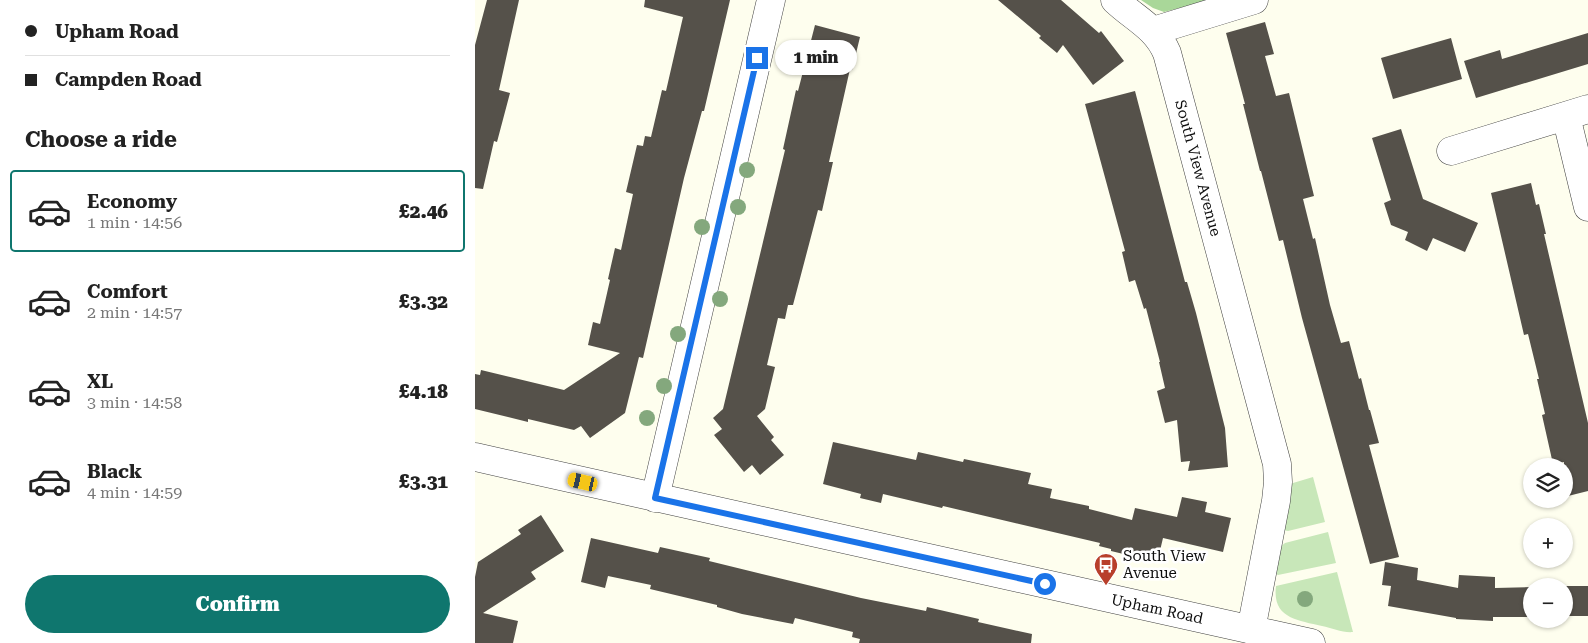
<!DOCTYPE html>
<meta charset="utf-8">
<style>
:root{--surface:#fff;--page:#f6f6f6;--text:#222;--muted:#767676;--line:#e0e0e0;--accent:#0f766e}
body{margin:0;font-family:"Roboto Serif",serif;background:var(--page);color:var(--text);height:100vh;display:flex;flex-direction:column;font-size:19px;white-space:nowrap}
*{box-sizing:border-box;margin:0}
p{font-size:16px;color:var(--muted)}
.icon{flex:none;width:28px;height:28px;fill:none;stroke:currentColor;stroke-width:2;stroke-linecap:round;stroke-linejoin:round}
.map{position:relative;flex:1;overflow:hidden}
.sheet{display:flex;flex-direction:column;background:var(--surface);width:475px}
.sheet>*{flex:none}
.top-card{display:grid;align-content:center;height:110px;padding:0 25px;background:var(--surface)}
.tools{position:absolute;left:1048px;top:458px;display:grid;gap:10px}
.tools a{display:grid;place-items:center;width:50px;height:50px;border-radius:50%;background:var(--surface);box-shadow:0 1px 4px #0004;font-size:25px}
.end{position:absolute;width:22px;height:22px;margin:-11px;border:6px solid #1a73e8;background:#fff;box-shadow:0 0 0 2px #fff}
.from{border-radius:50%}
.bubble{position:absolute;height:35px;border-radius:18px;background:var(--surface);box-shadow:0 1px 4px #0004;font-size:16px;font-weight:800;line-height:35px;text-align:center}
.car{position:absolute;width:15px;height:30px;margin:-15px -8px;border-radius:6px;box-shadow:0 0 4px 1px #0007;background:linear-gradient(#f5c518 24%,#345 0 40%,#f5c518 0 76%,#345 0 86%,#f5c518 0)}
.top-card b{display:flex;align-items:center;gap:18px;height:48px;font-size:19px}
.top-card b+b{border-top:1px solid var(--line)}
.top-card i{width:12px;height:12px;background:var(--text)}
ul{padding:0;list-style:none}
li{display:flex;align-items:center;gap:15px;height:82px;margin:0 10px 8px;padding:0 15px;border:2px solid transparent;border-radius:5px}
li div{flex:1}
li b{display:block;font-size:19px}
li em{font-style:normal;font-weight:800}
li.selected{border-color:var(--accent)}
li>.icon{width:45px;height:45px;stroke-width:1.5}
h2{padding:0 25px;font-size:22px;line-height:60px}
.primary-button{display:flex;gap:10px;margin-top:auto;padding:10px 25px}
.primary-button a{flex:1;height:58px;border-radius:30px;background:var(--accent);color:#fff;font-size:20px;font-weight:800;line-height:58px;text-align:center}
main{display:flex;flex:1;min-height:0}
.map>svg:first-child{display:block}
.green{fill:#c8e7b9}
.forest{fill:#a9d799}
.building{fill:#55514a}
.lines{fill:none;stroke-linecap:round;stroke-linejoin:round}
.minor-casing{stroke:#404040;stroke-width:29}
.minor{stroke:#fff;stroke-width:28}
.tree{fill:#84a87d}
.route{stroke:#1a73e8;stroke-width:6}
.labels{text-anchor:middle;dominant-baseline:central;stroke-width:5;stroke-linejoin:round;paint-order:stroke}
.street-label{font-size:15px;fill:#0d0d0d;stroke:#fff}
.poi-label{font-size:15px;fill:#0d0d0d;stroke:#fff;text-anchor:start}
</style>
<main>
<section class="sheet">
<div class="top-card">
<b><i class="from"></i>Upham Road</b>
<b><i></i>Campden Road</b>
</div>
<h2>Choose a ride</h2>
<ul>
<li class="selected"><svg class="icon" aria-label="car" viewBox="0 0 24 24"><path d="M5 17H2v-5l4-1 3-4h7l3 4 3 1v5h-3M9 17h6M6 11h13"/><circle cx="7" cy="17" r="2"/><circle cx="17" cy="17" r="2"/></svg><div><b>Economy</b><p>1 min · 14:56</p></div><em>£2.46</em></li>
<li><svg class="icon" aria-label="car" viewBox="0 0 24 24"><path d="M5 17H2v-5l4-1 3-4h7l3 4 3 1v5h-3M9 17h6M6 11h13"/><circle cx="7" cy="17" r="2"/><circle cx="17" cy="17" r="2"/></svg><div><b>Comfort</b><p>2 min · 14:57</p></div><em>£3.32</em></li>
<li><svg class="icon" aria-label="car" viewBox="0 0 24 24"><path d="M5 17H2v-5l4-1 3-4h7l3 4 3 1v5h-3M9 17h6M6 11h13"/><circle cx="7" cy="17" r="2"/><circle cx="17" cy="17" r="2"/></svg><div><b>XL</b><p>3 min · 14:58</p></div><em>£4.18</em></li>
<li><svg class="icon" aria-label="car" viewBox="0 0 24 24"><path d="M5 17H2v-5l4-1 3-4h7l3 4 3 1v5h-3M9 17h6M6 11h13"/><circle cx="7" cy="17" r="2"/><circle cx="17" cy="17" r="2"/></svg><div><b>Black</b><p>4 min · 14:59</p></div><em>£3.31</em></li>
</ul>
<div class="primary-button"><a>Confirm</a></div>
</section>
<div class="map">
<svg width="1113" height="643" viewBox="0 0 1113 643">
<rect width="100%" height="100%" fill="#fefeee"/>
<!-- green -->
<path class="green" d="M838 477 850 522 813 531 807 530 813 487 818 483Z
M853 532 861 563 803 575 798 572 804 548 810 543Z
M862 572 878 632C868 633 857 628 847 626 822 620 797 618 801 586Z"/>
<!-- forest -->
<path class="forest" d="M666 0H729L728 2 689 12 678 8Z"/>
<!-- building -->
<path class="building" d="M12 0H44L24 90 35 93 22 142 19 141 8 189 0 188V45Z
M170 0H255L229 111H227L209 178 168 358 164 357 150 413 115 438 106 426 99 430 53 419V422L0 409V374L5 375 6 370 89 390 145 353 113 345 118 322 125 324 135 280 133 279 140 248 146 250 158 194 151 192 162 145 168 146 170 136 176 137 187 90 191 91 208 17 169 7Z
M523 0H586L624 33 626 31 649 61 618 85 588 45 582 53 564 38 566 36Z
M790 22 799 54 790 56 801 96 814 93 839 196 828 199 838 239 840 238 855 305 866 343 874 341 884 379 886 378 894 410H895L904 443 894 445 924 557 895 564 827 318 808 240 804 241 786 171H785L768 104H770L751 33Z
M340 25 385 37 377 70 375 69 359 140 354 162H358L347 211 343 210 318 305H313L310 319 303 318 292 365 300 367 290 409 282 416 299 437 296 440 309 455 285 475 277 465 269 472 239 435 247 429 238 418 248 409 310 150 308 149 321 90 323 91Z
M1113 33V64L1001 98 989 61 1025 50 1027 59Z
M976 38 987 79 918 99 906 58Z
M660 91 710 282H712L721 313 750 428 753 467 713 471 715 461 706 462 702 420 690 423 682 391 690 388 684 362H685L671 308 669 309 660 280 654 282 647 252 650 251 610 104Z
M926 129 948 199 1003 223 990 252 958 238 952 251 930 240 933 232 916 225 909 203 916 200 897 138Z
M1056 183 1061 205 1064 204 1071 234H1069L1113 423V491L1089 497V462L1078 464 1067 415 1070 414 1062 379H1064L1053 334 1049 335 1016 193Z
M358 442 441 460 443 452 488 462 489 459 556 473 553 484 577 489 575 498 614 506V509L657 520 660 508 702 517 707 497 732 502 730 512 756 518 748 552 688 538 683 559 665 555V558L636 551V549L624 546 625 543 468 506 467 508 408 494 406 503 385 498 386 494 348 484Z
M66 515 89 551 56 572 61 579 8 613 43 621 38 643H0V577L3 562 46 534 43 530Z
M116 538 183 553 185 547 235 558 234 561 386 598 451 611 452 607 504 619 503 622 557 634 556 643H384L385 639 377 637 378 632 320 618 318 624 267 614 242 607V605L175 589 176 585 133 576 130 588 106 582Z
M910 562 943 568 942 580 983 588 984 575 1020 577V588L1056 587V617H1018V621L981 619V618L913 606 916 586 907 585Z
M1089 586H1113V616H1089Z"/>
<g class="lines">
<!-- minor casing -->
<g class="minor-casing">
<path id="minor" d="M640 0C660 19 681 27 692 53L802 464 803 482 801 501 776 630
M678 31 779 0
M1091 116 1113 207
M976 151 1113 109
M0 457 836 643
M180 498 296 0"/>
</g>
<!-- minor -->
<use href="#minor" class="minor"/>
</g>
<!-- trees -->
<g class="tree">
<circle cx="272" cy="170" r="8"/>
<circle cx="263" cy="207" r="8"/>
<circle cx="227" cy="227" r="8"/>
<circle cx="245" cy="299" r="8"/>
<circle cx="203" cy="334" r="8"/>
<circle cx="189" cy="386" r="8"/>
<circle cx="172" cy="418" r="8"/>
<circle cx="830" cy="599" r="8"/>
</g>
<g class="lines">
<!-- route -->
<path class="route" d="M282 58 180 498 570 584"/>
</g>
<!-- icons -->
<defs>
<g id="bus-pin" transform="scale(1.25)"><path d="M0 17L-7.5 6A9.5 9.5 0 1 1 7.5 6Z" fill="#b83f2b" stroke="#fff"/><path d="M-5-6H5V4H4V6H2V4H-2V6H-4V4H-5ZM-3.5-4V0h7V-4ZM-3.5 1.2v1.5H-2V1.2ZM2 1.2v1.5H3.5V1.2Z" fill="#fff"/></g>
</defs>
<g fill-rule="evenodd">
<use href="#bus-pin" x="631" y="565"/>
</g>
<g class="labels">
<!-- street labels -->
<g class="street-label">
<text transform="translate(723 168) rotate(75)">South View Avenue</text>
<text transform="translate(682 609) rotate(12)">Upham Road</text>
</g>
<!-- poi labels -->
<g class="poi-label">
<text x="648" y="556">South View<tspan x="648" dy="17">Avenue</tspan></text>
</g>
</g>
</svg>
<div class="tools">
<a><svg class="icon" aria-label="layers" viewBox="0 0 24 24"><path d="M12 4l9 5-9 5-9-5zM3 14l9 5 9-5"/></svg></a>
<a>+</a>
<a>−</a>
</div>
<i class="end from" style="left:570px;top:584px"></i>
<i class="end" style="left:282px;top:58px"></i>
<div class="bubble" style="left:300px;top:40px;width:82px">1 min</div>
<i class="car" style="left:108px;top:482px;rotate:283deg"></i>
</div>
</main>
